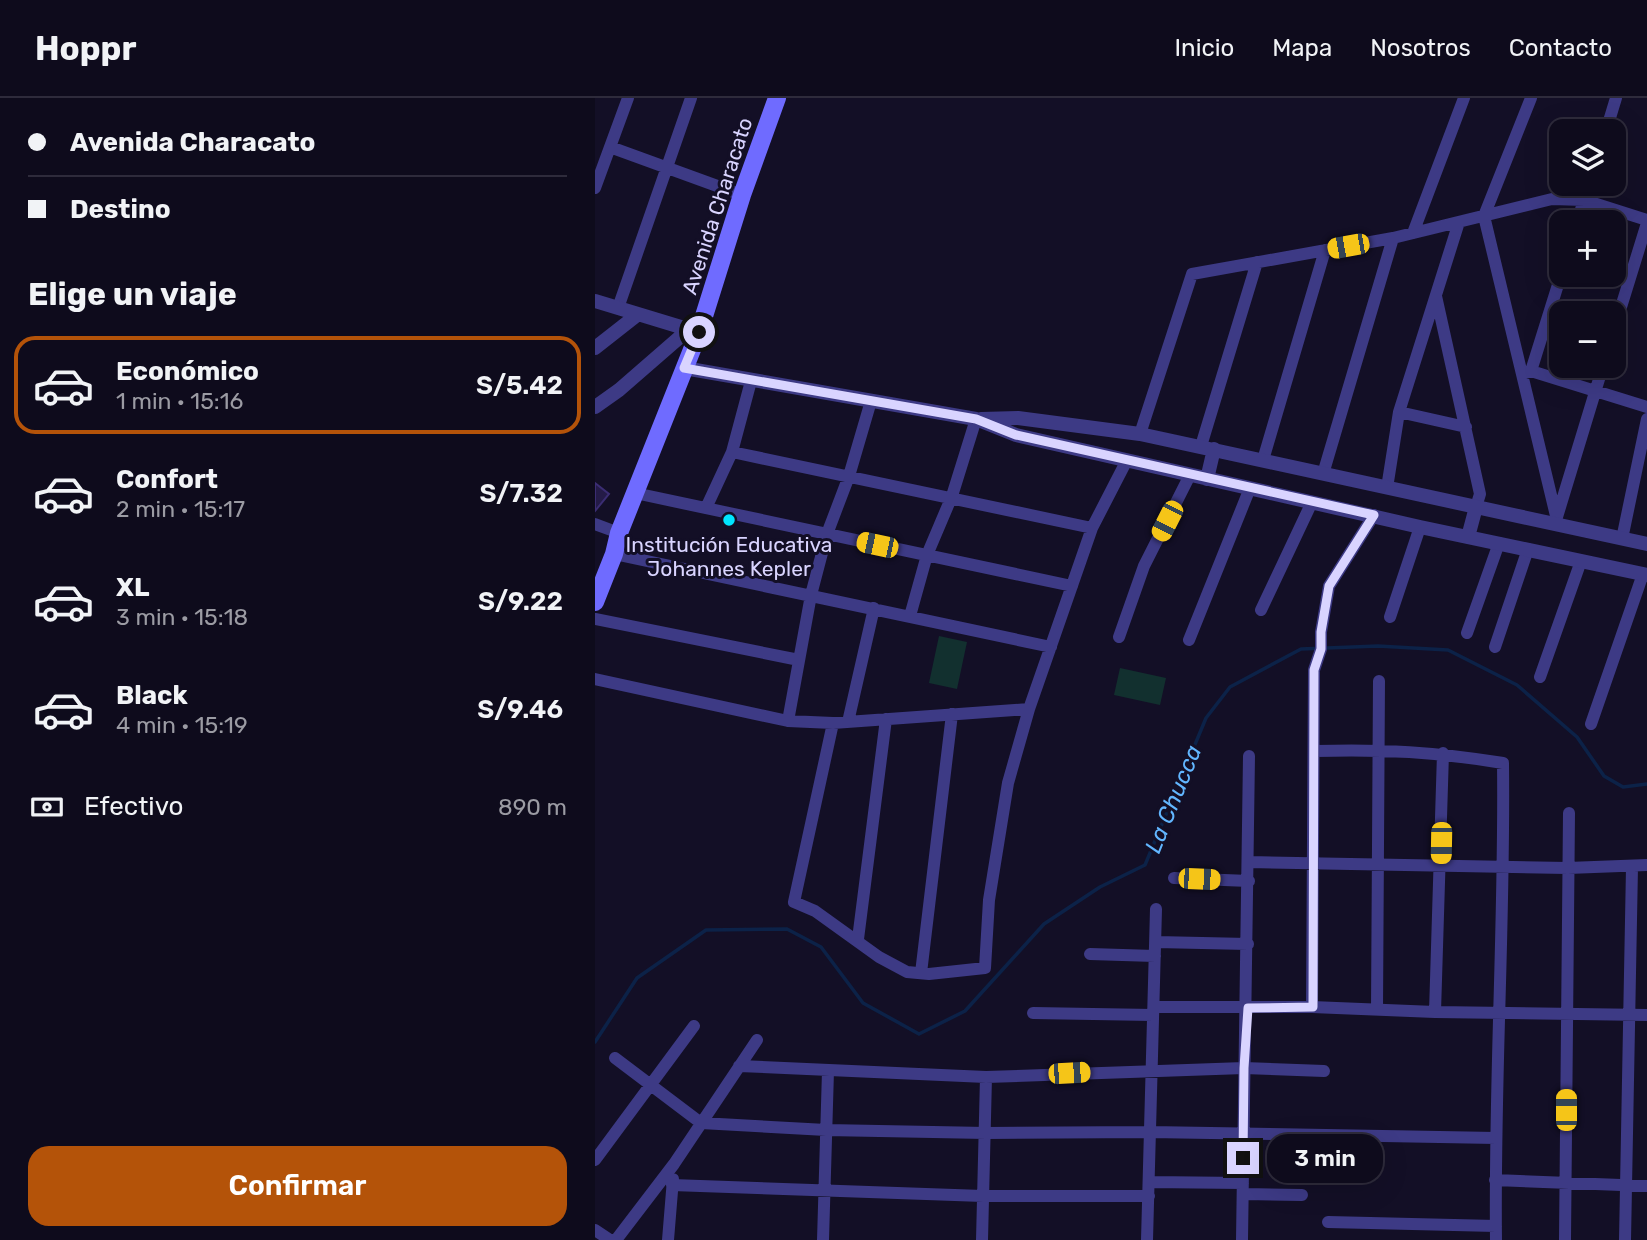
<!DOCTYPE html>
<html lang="es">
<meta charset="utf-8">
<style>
:root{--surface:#0e0b1c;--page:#1c1929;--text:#f1f3f6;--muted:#9b9ba3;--line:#2e2b3b;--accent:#b45309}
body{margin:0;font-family:Rubik,sans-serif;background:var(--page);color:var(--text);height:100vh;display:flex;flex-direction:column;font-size:26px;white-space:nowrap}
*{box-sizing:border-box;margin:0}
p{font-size:23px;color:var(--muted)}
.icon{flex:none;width:38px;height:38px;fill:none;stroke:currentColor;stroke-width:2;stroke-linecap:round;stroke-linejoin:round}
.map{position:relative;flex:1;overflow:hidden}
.details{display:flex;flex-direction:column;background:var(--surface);width:595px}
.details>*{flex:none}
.top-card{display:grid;align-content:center;height:154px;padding:0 28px;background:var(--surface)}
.controls{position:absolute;left:954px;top:21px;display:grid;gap:14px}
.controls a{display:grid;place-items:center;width:77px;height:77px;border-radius:14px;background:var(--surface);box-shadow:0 7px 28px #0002,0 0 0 2px var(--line);font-size:35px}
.end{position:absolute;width:32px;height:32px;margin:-16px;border:9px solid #d9d4ff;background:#111;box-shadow:0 0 0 4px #111}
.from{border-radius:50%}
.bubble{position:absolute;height:49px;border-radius:21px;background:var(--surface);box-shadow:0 7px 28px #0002,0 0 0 2px var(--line);font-size:23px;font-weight:600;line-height:49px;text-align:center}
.car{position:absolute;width:21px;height:42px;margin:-21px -10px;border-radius:9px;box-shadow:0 0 5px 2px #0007;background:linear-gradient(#f5c518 24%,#345 0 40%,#f5c518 0 76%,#345 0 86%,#f5c518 0)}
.top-card b{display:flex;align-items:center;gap:24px;height:66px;font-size:26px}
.top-card b+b{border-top:2px solid var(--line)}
.top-card i{width:18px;height:18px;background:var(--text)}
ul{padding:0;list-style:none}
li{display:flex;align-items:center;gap:21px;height:98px;margin:0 14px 10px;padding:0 14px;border:4px solid transparent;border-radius:21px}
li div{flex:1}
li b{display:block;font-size:26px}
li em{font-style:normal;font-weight:600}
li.active{border-color:var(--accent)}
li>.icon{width:63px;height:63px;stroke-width:1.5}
h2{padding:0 28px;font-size:32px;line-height:84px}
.pay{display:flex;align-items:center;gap:18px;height:77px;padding:0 28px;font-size:26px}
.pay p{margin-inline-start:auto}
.action{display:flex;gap:14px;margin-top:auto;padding:14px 28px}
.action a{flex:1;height:80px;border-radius:21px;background:var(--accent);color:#fff;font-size:28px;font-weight:600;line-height:80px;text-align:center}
header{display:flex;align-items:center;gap:42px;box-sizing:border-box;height:98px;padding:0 35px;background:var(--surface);border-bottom:2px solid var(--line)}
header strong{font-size:33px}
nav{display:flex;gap:38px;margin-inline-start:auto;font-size:24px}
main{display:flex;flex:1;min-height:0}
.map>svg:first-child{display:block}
.green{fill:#12302f}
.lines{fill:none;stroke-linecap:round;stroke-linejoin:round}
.stream{stroke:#0c2248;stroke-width:3.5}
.building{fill:#241b47;stroke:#3b2d73;stroke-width:2}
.minor{stroke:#3d3a85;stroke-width:12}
.tertiary{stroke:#3d3a85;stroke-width:14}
.secondary{stroke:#6f6bff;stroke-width:18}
.route{stroke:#d9d4ff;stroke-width:9}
.poi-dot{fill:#00e5ff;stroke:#130f26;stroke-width:2.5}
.labels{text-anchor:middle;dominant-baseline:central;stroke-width:6;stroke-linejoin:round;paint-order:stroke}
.street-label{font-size:21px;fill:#d9d4ff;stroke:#130f26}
.poi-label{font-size:21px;fill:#d9d4ff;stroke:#130f26}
.water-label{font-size:23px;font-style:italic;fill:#62b6ff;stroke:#130f26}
</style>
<header>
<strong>Hoppr</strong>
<nav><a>Inicio</a><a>Mapa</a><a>Nosotros</a><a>Contacto</a></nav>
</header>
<main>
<section class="details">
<div class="top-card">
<b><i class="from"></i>Avenida Characato</b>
<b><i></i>Destino</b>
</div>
<h2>Elige un viaje</h2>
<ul>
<li class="active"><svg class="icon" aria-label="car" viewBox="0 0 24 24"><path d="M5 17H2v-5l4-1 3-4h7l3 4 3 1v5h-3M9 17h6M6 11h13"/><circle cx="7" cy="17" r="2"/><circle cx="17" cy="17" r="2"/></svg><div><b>Económico</b><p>1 min · 15:16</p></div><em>S/5.42</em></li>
<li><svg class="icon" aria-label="car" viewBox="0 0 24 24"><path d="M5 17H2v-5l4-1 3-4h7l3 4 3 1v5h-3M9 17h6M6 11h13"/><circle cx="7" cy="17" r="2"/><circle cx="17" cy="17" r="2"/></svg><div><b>Confort</b><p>2 min · 15:17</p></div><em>S/7.32</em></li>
<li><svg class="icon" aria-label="car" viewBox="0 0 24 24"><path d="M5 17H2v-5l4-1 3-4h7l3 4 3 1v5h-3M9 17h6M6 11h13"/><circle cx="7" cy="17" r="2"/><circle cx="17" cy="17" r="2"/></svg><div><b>XL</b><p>3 min · 15:18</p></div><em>S/9.22</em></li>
<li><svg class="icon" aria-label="car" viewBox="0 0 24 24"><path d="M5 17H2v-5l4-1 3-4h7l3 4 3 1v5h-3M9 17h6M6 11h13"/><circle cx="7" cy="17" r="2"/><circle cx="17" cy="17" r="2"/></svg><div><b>Black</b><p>4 min · 15:19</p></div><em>S/9.46</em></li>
</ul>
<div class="pay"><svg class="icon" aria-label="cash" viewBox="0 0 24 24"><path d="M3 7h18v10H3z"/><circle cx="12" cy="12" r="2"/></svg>Efectivo<p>890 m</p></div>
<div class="action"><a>Confirmar</a></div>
</section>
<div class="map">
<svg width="1052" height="1142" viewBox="0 0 1052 1142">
<rect width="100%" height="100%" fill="#130f26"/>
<!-- green -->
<path class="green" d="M344 538 372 544 362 591 334 585Z
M525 570 571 580 565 607 519 597Z"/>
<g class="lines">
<!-- stream -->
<path class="stream" d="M0 944 42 880 111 832 192 831 226 849 268 905 324 936 370 913 449 826 505 789 550 767 611 620 635 589 706 551 783 548 853 552 922 587 982 639 1009 678 1028 689 1052 686"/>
</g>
<!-- building -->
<path class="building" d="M0 385 14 396 0 413Z"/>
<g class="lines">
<!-- minor -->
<path class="minor" d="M936 0 889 118 962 422
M1011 33 1021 0
M15 49 147 97
M0 90 33 0
M982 124 994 86
M818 135 869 0
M841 198 885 396 881 409
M23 210 96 0
M1018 235 1052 125
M936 273 966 177
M927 276 936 273 1052 309
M804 314 871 329
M545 336 597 176 798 140 957 101 989 102 1052 122
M606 348 662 164
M137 354 497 430
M668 362 730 152
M728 376 798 140
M792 390 804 314 864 124
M40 395 477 488
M111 410 137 354 156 283
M962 419 1008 268
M0 426 24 435
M1027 441 1052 321
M19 456 456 549
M666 512 717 404
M315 518 332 457 357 398 381 321
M795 519 825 429
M0 521 204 562
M872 535 904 445
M524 539 549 468 595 377
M594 542 655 390
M900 549 933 451
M945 579 986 463
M0 581 193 623 238 625 434 611
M193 623 216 497 232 436 254 378 276 303
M253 624 279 510
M238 625 199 804 220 813 284 859 312 874 334 876 390 870 394 802 413 685 434 611 497 430 532 362
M996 626 1048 476
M720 653C787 651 842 654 908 665 910 824 899 983 901 1142
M654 764 973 770 1052 767
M579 780 654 783
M263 841 291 621
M561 844 653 846
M495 856 560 858
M326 875 357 616
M559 909H717L840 914 1052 917
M717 909 719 572 726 551V534L734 488 779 417
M782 912 784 583
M840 914 848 655
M438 915 558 917
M20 960 106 1025 231 1032 391 1035 555 1034 901 1040
M144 968 391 979 649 970 729 973
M0 1062 99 928
M900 1082 1052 1088
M554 1084 648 1085
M77 1087 388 1098H554
M648 1096 707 1097
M733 1124 901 1128
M0 1132 15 1142
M21 1142 79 1066 162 942
M73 1142 78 1081
M228 1142 233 973
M387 1142 391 979
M552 1142 561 811
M647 1142C650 981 653 820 654 658
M970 1142 974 715
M1030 1142 1037 769"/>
<!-- tertiary -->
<path class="tertiary" d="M0 203 99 233
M0 250 42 217
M89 270 381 321 421 337 825 429 1052 477
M0 309 24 292 93 232
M386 321 423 320 545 336 1052 446
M612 381 619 351
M873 439 881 409"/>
<!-- secondary -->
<path class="secondary" d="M0 504 19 456 24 435 104 234 147 97 182 0"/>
</g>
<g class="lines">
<!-- route -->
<path class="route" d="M104 234 89 270 381 321 421 337 779 417 734 488 726 534V551L719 572 718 909 653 910 649 970 648 1060"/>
</g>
<!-- markers -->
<circle class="poi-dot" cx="134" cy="422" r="7"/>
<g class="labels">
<!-- street labels -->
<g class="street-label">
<text transform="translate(122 108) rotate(-72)">Avenida Characato</text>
</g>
<!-- poi labels -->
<g class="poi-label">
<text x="134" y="446">Institución Educativa<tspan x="134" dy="24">Johannes Kepler</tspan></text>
</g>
<!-- water labels -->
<g class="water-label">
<text transform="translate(578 701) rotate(-68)">La Chucca</text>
</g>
</g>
</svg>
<div class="controls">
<a><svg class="icon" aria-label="layers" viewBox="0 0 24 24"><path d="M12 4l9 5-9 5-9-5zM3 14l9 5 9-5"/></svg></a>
<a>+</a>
<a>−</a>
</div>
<i class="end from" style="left:104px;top:234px"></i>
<i class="end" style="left:648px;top:1060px"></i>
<div class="bubble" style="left:672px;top:1036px;width:116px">3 min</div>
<i class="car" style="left:753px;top:148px;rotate:260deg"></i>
<i class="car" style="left:572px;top:423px;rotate:207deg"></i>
<i class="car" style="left:282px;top:447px;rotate:282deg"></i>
<i class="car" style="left:846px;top:745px;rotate:181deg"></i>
<i class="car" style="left:604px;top:781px;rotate:92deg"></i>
<i class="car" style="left:474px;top:975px;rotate:87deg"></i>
<i class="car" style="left:971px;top:1012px;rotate:0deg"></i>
</div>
</main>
